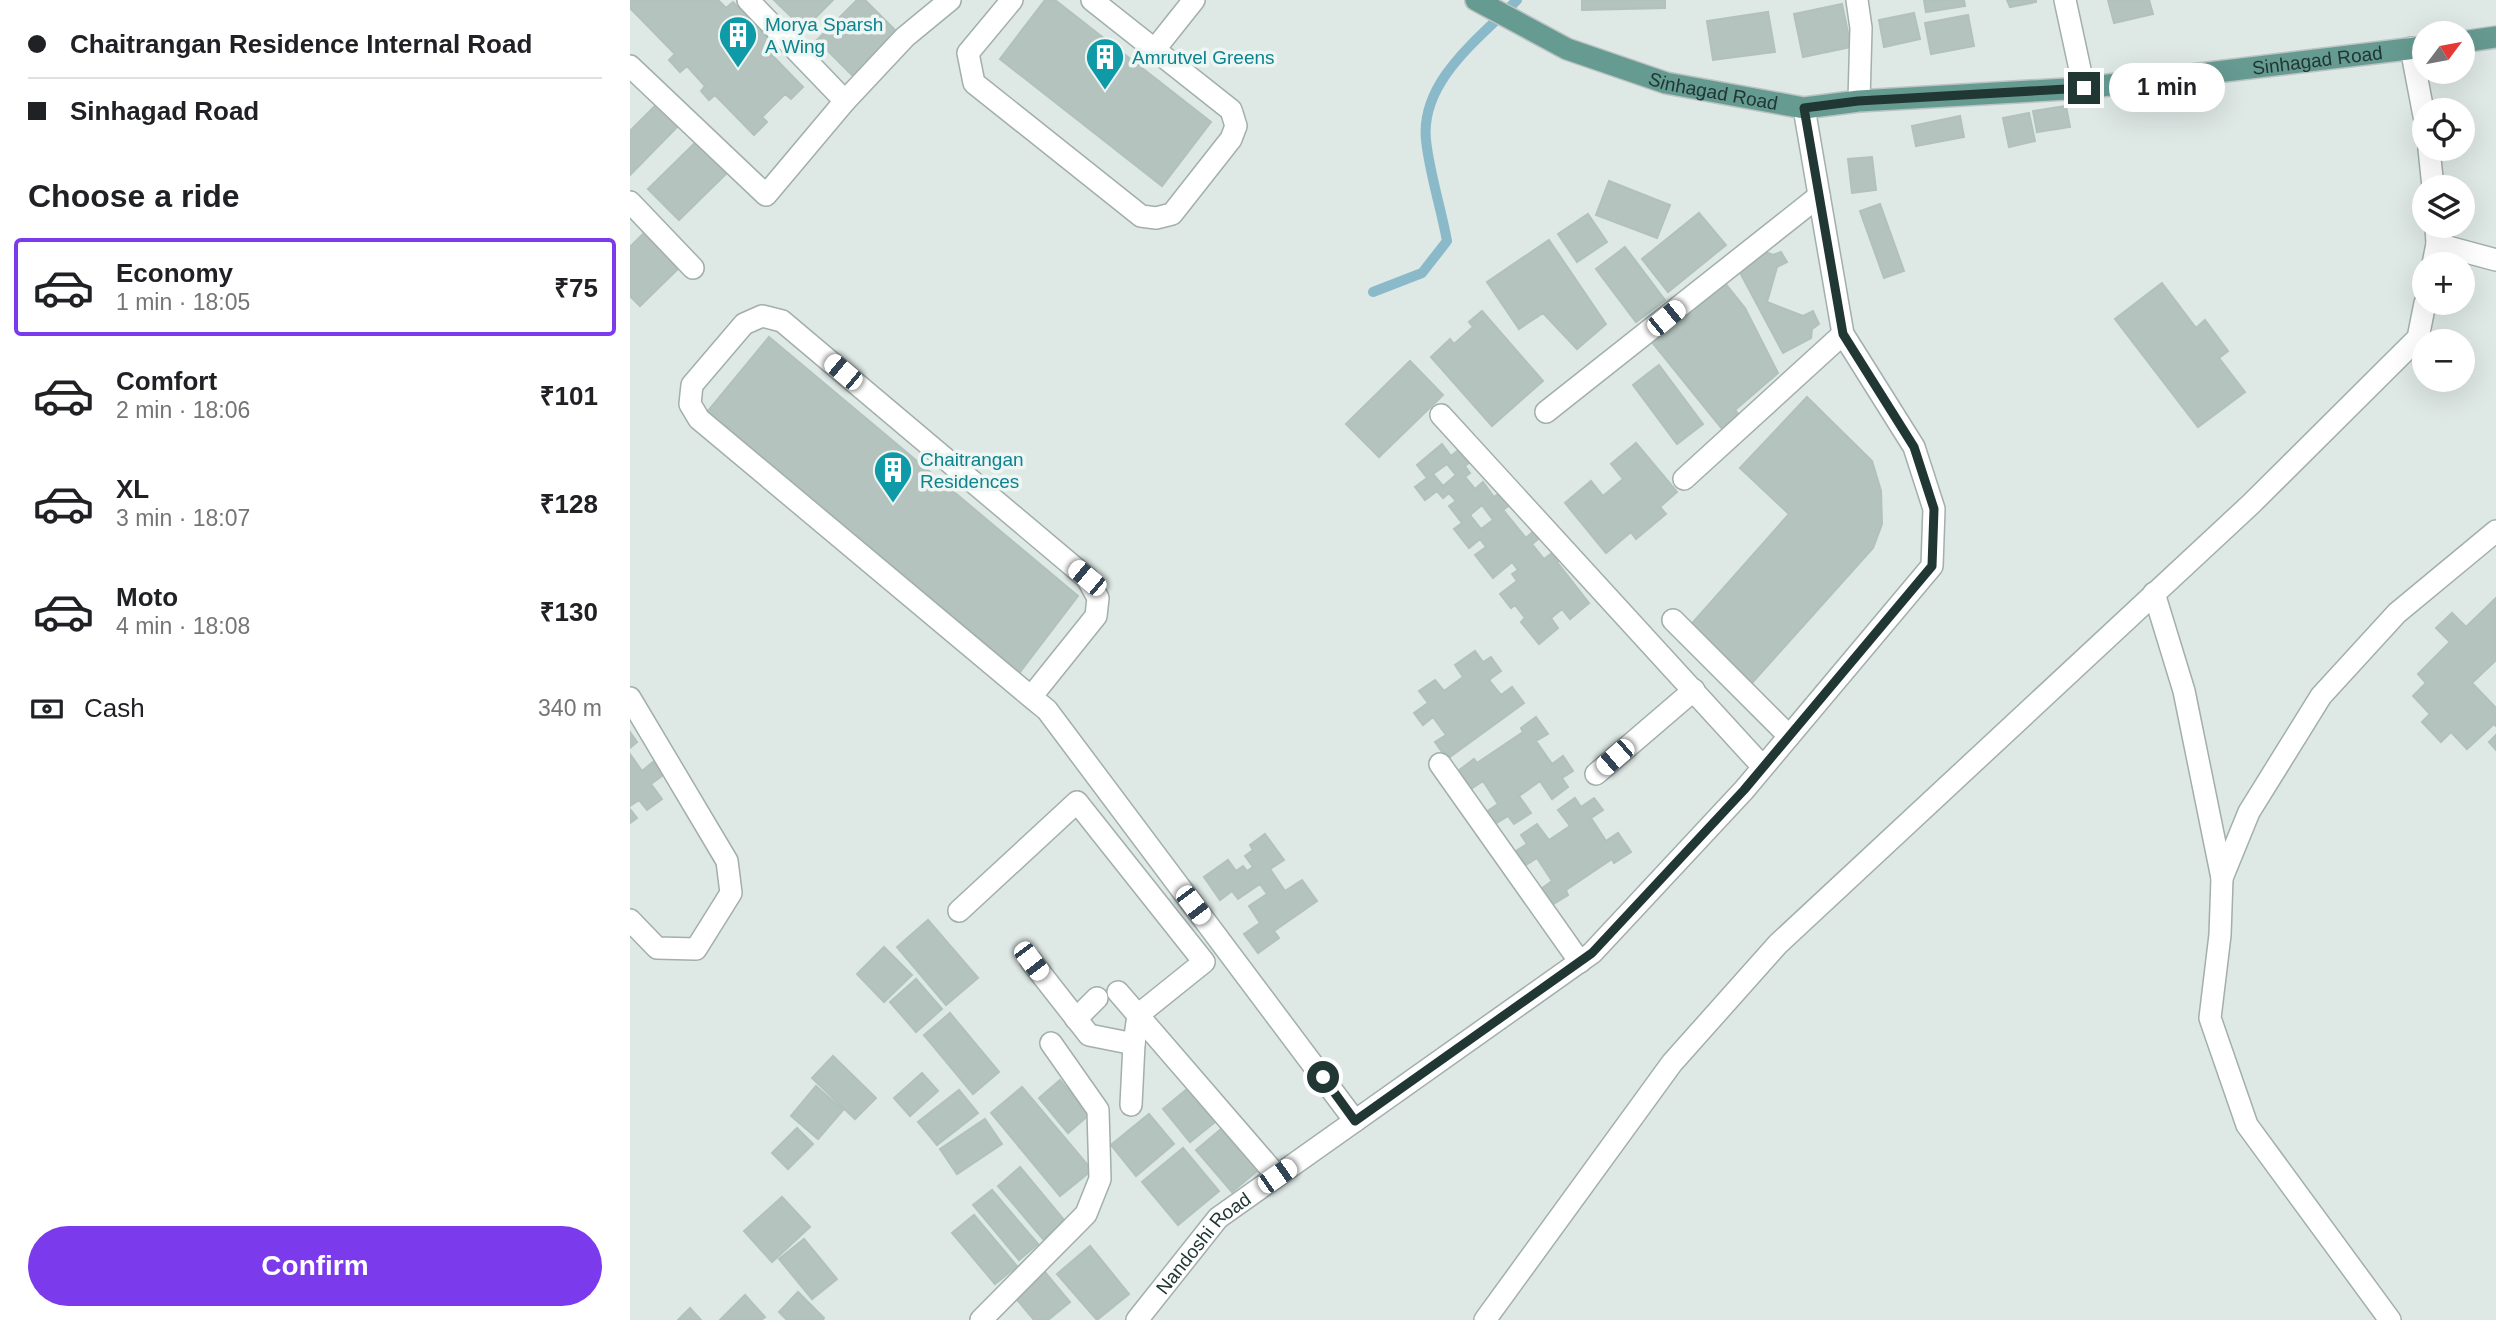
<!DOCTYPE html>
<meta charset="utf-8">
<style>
:root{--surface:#fff;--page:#f6f6f6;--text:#202124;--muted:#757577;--line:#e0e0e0;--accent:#7c3aed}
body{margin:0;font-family:Helvetica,sans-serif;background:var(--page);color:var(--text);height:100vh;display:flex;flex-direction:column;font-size:26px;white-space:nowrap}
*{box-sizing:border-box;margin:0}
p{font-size:23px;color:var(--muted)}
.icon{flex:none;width:38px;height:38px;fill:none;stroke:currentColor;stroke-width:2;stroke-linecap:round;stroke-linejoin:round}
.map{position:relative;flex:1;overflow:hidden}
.drawer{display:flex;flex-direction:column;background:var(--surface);width:630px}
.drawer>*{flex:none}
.banner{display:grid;align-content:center;height:154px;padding:0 28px;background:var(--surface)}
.needle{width:46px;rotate:58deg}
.controls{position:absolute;left:1782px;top:21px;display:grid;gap:14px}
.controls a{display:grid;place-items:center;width:63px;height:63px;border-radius:50%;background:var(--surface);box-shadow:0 7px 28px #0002;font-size:35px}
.end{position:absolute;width:32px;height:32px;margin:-16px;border:9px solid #213733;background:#fff;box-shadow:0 0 0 4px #fff}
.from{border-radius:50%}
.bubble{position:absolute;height:49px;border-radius:24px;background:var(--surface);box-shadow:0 7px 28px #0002;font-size:23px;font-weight:600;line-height:49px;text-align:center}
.car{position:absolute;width:21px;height:42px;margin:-21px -10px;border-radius:9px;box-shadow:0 0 5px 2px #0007;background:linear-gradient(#fff 24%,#345 0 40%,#fff 0 76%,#345 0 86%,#fff 0)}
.banner b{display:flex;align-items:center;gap:24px;height:66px;font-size:26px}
.banner b+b{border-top:2px solid var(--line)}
.banner i{width:18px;height:18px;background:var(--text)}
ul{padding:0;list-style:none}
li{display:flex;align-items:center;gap:21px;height:98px;margin:0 14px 10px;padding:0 14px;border:4px solid transparent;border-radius:7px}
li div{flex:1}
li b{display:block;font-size:26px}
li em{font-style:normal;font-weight:600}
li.active{border-color:var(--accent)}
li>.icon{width:63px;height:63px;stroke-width:1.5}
h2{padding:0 28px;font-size:32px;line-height:84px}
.pay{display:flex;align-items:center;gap:18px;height:77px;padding:0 28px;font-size:26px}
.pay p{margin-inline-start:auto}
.cta{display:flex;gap:14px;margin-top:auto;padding:14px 28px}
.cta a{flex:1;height:80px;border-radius:42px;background:var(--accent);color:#fff;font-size:28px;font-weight:600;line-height:80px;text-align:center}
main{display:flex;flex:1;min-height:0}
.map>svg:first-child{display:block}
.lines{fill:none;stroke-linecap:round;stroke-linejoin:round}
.stream{stroke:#8abaca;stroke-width:10}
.building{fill:#b4c3be;stroke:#b1c1bc;stroke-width:2;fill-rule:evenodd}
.minor-casing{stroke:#a2afac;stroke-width:24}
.major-casing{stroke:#bcc3c2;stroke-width:24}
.minor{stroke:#fff;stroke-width:21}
.major{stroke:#669b92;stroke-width:21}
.route{stroke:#213733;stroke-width:9}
.labels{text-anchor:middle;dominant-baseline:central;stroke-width:7;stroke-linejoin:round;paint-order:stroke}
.culture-label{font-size:19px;fill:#0d838f;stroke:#eef6f3;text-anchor:start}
.street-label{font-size:19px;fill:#213733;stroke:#eef6f3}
</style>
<main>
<section class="drawer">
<div class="banner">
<b><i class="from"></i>Chaitrangan Residence Internal Road</b>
<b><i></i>Sinhagad Road</b>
</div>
<h2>Choose a ride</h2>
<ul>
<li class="active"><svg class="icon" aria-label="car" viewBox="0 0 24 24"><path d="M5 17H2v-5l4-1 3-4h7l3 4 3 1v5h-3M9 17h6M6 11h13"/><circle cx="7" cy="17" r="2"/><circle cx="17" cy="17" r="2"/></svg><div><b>Economy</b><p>1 min · 18:05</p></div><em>₹75</em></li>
<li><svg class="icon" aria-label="car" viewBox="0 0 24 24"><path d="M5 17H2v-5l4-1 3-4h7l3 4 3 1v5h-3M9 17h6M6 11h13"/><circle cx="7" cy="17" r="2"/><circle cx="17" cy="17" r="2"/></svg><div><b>Comfort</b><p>2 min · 18:06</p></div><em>₹101</em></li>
<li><svg class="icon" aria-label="car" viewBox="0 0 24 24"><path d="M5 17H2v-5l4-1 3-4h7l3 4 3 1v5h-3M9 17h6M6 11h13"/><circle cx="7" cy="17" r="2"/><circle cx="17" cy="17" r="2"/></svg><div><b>XL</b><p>3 min · 18:07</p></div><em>₹128</em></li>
<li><svg class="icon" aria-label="car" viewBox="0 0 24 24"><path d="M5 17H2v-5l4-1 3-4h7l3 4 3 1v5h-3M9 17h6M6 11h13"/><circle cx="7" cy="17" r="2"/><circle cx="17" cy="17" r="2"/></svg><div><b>Moto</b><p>4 min · 18:08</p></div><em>₹130</em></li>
</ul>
<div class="pay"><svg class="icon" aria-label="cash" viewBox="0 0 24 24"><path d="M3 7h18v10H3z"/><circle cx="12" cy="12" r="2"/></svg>Cash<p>340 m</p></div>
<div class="cta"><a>Confirm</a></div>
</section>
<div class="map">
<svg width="1866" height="1320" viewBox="0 0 1866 1320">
<rect width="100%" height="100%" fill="#dee8e5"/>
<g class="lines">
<!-- stream -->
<path class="stream" d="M743 292 792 273 817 241C811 208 799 171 796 140 790 81 850 38 887 0"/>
</g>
<!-- building -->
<path class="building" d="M0 0H88L96 8 103 2 143 43 137 50 173 87 161 99 155 94 132 117 137 122 124 135 85 95 79 100 71 91 75 86 57 66 50 72 39 60 45 54 0 8Z
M144 0H203L174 29Z
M227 0H235L269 34 225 78 187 40Z
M415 0H425L581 122 532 186 370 59Z
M952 0H1035V8L952 10Z
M1294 0H1334L1335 6 1296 12Z
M1377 0H1406V2L1380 7Z
M1478 0H1519L1523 14 1484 23Z
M1212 4 1221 47 1173 57 1164 14Z
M1138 12 1145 52 1083 60 1077 21Z
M1284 13 1290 39 1254 47 1249 20Z
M1338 15 1344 46 1301 54 1295 23Z
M31 100 53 121 0 175V131Z
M1436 106 1440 127 1407 132 1403 111Z
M1399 113 1405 141 1379 147 1373 118Z
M1330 116 1334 137 1286 146 1282 126Z
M70 138 101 169 49 220 18 189Z
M1242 157 1246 190 1222 193 1218 159Z
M979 181 1040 205 1027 238 966 215Z
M1250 204 1274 271 1254 278 1230 211Z
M1069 213 1096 245 1038 292 1012 259Z
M958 214 977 242 947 262 928 234Z
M18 229 53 264 10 306 0 296V247Z
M919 240 976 324 947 349 913 313 889 329 857 282Z
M995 247 1035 300 1006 322 966 269Z
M1136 252 1143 255 1151 252 1157 262 1147 267 1137 302 1173 316 1183 311 1189 324 1182 329 1181 338 1153 353 1107 267Z
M1094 282 1115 308 1148 373 1105 410 1110 416 1093 430 1021 341Z
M1532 283 1566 328 1575 320 1598 351 1589 358 1615 392 1568 427 1485 319Z
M852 311 913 381 862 426 801 357 820 339 824 344 843 327 839 322Z
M139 337 448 596 390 672 77 412Z
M780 361 813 395 749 457 716 424Z
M1029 365 1073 424 1047 444 1003 385Z
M1177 397 1242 461 1251 491 1252 524 1243 548 1121 684 1058 628 1159 514 1110 468Z
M1006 443 1047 492 1030 507 1036 514 1006 539 1001 532 976 553 935 503 961 481 973 496 993 479 981 464Z
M812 444 821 456 831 448 841 461 835 466 840 473 835 477 845 489 853 482 864 497 872 491 882 503 873 510 896 538 906 529 912 536 902 544 914 559 925 551 931 559 927 562 959 603 940 619 932 609 921 618 928 628 909 644 891 622 895 618 885 605 881 608 870 594 887 581 882 574 888 570 882 562 863 578 845 555 856 547 850 539 839 548 824 529 832 523 819 506 826 501 819 493 813 498 807 491 795 500 785 487 797 478 787 465ZM817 464 826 475 813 486 803 474ZM852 505 863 520 851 529 840 515Z
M1866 598V660L1842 683 1866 708V726L1864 724 1837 749 1821 732 1811 742 1792 722 1800 714 1783 696 1796 683 1788 674 1820 642 1806 628 1822 613 1836 627Z
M845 651 853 662 861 657 871 671 859 680 871 695 882 687 894 703 817 759 805 742 816 735 803 717 793 725 784 713 798 703 789 691 805 680 814 691 833 677 825 665Z
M906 717 918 734 906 741 922 764 933 756 943 771 932 778 938 787 922 799 910 781 889 796 901 813 884 824 878 816 865 824 856 812 868 804 853 781 841 789 828 771 844 759 847 763 893 732 891 728Z
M0 732 7 742 0 748Z
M1866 735V750L1859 742Z
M0 754 12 771 23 762 33 775 21 784 32 799 17 810 9 800 0 806Z
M945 798 951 807 964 798 973 810 961 818 976 841 988 833 1001 852 984 863 982 859 936 890 938 895 922 905 911 889 922 881 907 858 896 865 886 851 897 844 891 835 907 824 919 840 940 826 928 810Z
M0 809 7 818 0 823Z
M635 834 654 860 640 869 655 891 672 880 687 901 644 931 649 938 628 953 614 934 630 923 619 906 637 894 630 884 608 899 602 891 590 900 574 877 598 860 606 871 613 866 617 871 623 867 615 856 623 850 620 845Z
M298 920 348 978 316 1005 267 947Z
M254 947 282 975 254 1002 227 974Z
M286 979 312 1009 286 1032 260 1002Z
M320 1013 369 1072 343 1094 294 1035Z
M203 1056 246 1098 225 1119 182 1078Z
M292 1073 308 1091 280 1116 264 1098Z
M430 1080 459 1115 438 1133 409 1098Z
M562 1085 590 1118 560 1142 533 1109Z
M186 1086 213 1110 188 1139 161 1116Z
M392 1087 462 1170 430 1196 361 1113Z
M329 1090 348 1113 307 1145 288 1122Z
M519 1114 544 1144 506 1176 481 1145Z
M355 1119 372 1144 327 1174 310 1149Z
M597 1124 633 1166 602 1192 566 1150Z
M167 1128 183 1144 158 1169 142 1153Z
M553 1148 589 1191 548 1225 512 1182Z
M390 1167 435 1221 413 1239 368 1186Z
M362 1190 408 1244 389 1260 343 1205Z
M152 1197 180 1227 142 1262 114 1231Z
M344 1215 387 1266 365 1284 322 1233Z
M174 1239 207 1279 182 1299 149 1259Z
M460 1246 499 1294 467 1320 427 1274Z
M414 1271 440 1302 418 1320H404L384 1296Z
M168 1292 194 1318 193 1320H157L149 1312Z
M115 1295 135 1317 131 1320H90Z
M60 1308 71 1320H48Z"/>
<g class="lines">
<!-- minor casing -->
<g class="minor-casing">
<g id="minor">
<path d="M382 0 338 53 344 83 511 216 526 218 542 214 601 139 606 126 601 110 462 0"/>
<path d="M1227 0 1231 28 1229 101"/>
<path d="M1435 0 1454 88"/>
<path d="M1781 48 1794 116"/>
<path d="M525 49 564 0"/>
<path d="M0 66 136 195 215 101 118 0"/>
<path d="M215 101 275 37 320 0"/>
<path d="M1799 149 1803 187"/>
<path d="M0 202 63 268"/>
<path d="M1807 244 1866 260"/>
<path d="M1803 264 1807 244 1806 226"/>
<path d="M916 412 1189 196"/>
<path d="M811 415 1133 767"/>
<path d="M1054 479 1213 334"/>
<path d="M1524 593 1554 691 1592 878 1590 935 1580 1018 1617 1125 1760 1320"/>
<path d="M1043 620 1159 736"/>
<path d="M401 697 466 616 468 598 457 578 152 321 132 316 114 324 62 385 60 404 69 419 401 697 417 710 725 1121"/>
<path d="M0 698 97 861 101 893 66 949 27 948 0 920"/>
<path d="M810 764 950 962"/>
<path d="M966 774 1064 690"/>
<path d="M1592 878 1619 812 1691 696 1767 613 1866 531"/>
<path d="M329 911 447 802 574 962 508 1015 504 1044"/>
<path d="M401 961 459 1035 504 1044 501 1105"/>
<path d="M488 992 647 1176"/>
<path d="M446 1019 467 998"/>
<path d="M351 1320 456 1214 470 1179 468 1110 421 1043"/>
<path id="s1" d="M507 1320 588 1218 962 953 1114 790 1302 566 1304 509 1284 447 1213 334 1174 108"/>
<path d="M855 1320 1042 1063 1148 944 1621 504 1788 338 1795 303"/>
</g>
</g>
<!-- major casing -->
<g class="major-casing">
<g id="major">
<path id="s2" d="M846 0 937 49 1036 83 1174 108 1229 101 1454 88 1794 47"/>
<path d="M1832 42 1866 37"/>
</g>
</g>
<!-- minor -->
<use href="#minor" class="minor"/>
<!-- major -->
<use href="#major" class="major"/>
</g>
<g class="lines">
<!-- route -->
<path class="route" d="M693 1077 725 1121 962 953 1114 790 1302 566 1304 509 1284 447 1213 334 1174 108 1228 101 1454 88"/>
</g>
<!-- icons -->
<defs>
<g id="building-pin" transform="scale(2.0125)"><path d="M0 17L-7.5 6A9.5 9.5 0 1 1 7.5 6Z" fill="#0f9aa8" stroke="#eef6f3"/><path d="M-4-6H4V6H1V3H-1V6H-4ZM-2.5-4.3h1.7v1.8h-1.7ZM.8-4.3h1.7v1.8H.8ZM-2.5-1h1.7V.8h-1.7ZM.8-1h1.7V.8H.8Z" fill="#fff"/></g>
</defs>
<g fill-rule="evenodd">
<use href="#building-pin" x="108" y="35"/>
<use href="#building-pin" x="475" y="57"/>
<use href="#building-pin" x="263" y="470"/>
</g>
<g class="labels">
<!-- culture labels -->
<g class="culture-label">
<text x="135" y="24">Morya Sparsh<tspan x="135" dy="22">A Wing</tspan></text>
<text x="502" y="57">Amrutvel Greens</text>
<text x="290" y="459">Chaitrangan<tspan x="290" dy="22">Residences</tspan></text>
</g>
<!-- street labels -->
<g class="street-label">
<text stroke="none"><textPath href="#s2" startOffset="864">Sinhagad Road</textPath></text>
<text stroke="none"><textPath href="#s2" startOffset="256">Sinhagad Road</textPath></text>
<text stroke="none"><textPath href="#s1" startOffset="102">Nandoshi Road</textPath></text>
</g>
</g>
</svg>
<div class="controls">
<a><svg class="needle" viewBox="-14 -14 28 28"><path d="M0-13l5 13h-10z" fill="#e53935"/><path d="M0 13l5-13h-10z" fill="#757577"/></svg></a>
<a><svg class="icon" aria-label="locate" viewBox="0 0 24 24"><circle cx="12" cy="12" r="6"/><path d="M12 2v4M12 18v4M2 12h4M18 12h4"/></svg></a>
<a><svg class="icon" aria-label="layers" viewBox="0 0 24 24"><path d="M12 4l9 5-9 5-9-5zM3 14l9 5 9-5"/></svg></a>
<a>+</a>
<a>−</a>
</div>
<i class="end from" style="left:693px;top:1077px"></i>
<i class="end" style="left:1454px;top:88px"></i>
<div class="bubble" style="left:1479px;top:63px;width:116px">1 min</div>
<i class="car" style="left:1036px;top:318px;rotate:51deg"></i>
<i class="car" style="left:213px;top:372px;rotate:310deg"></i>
<i class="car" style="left:457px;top:578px;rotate:310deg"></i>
<i class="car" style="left:985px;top:757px;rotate:229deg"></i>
<i class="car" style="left:563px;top:905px;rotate:143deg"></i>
<i class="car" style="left:401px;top:961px;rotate:143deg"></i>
<i class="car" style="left:647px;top:1176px;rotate:55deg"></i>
</div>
</main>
